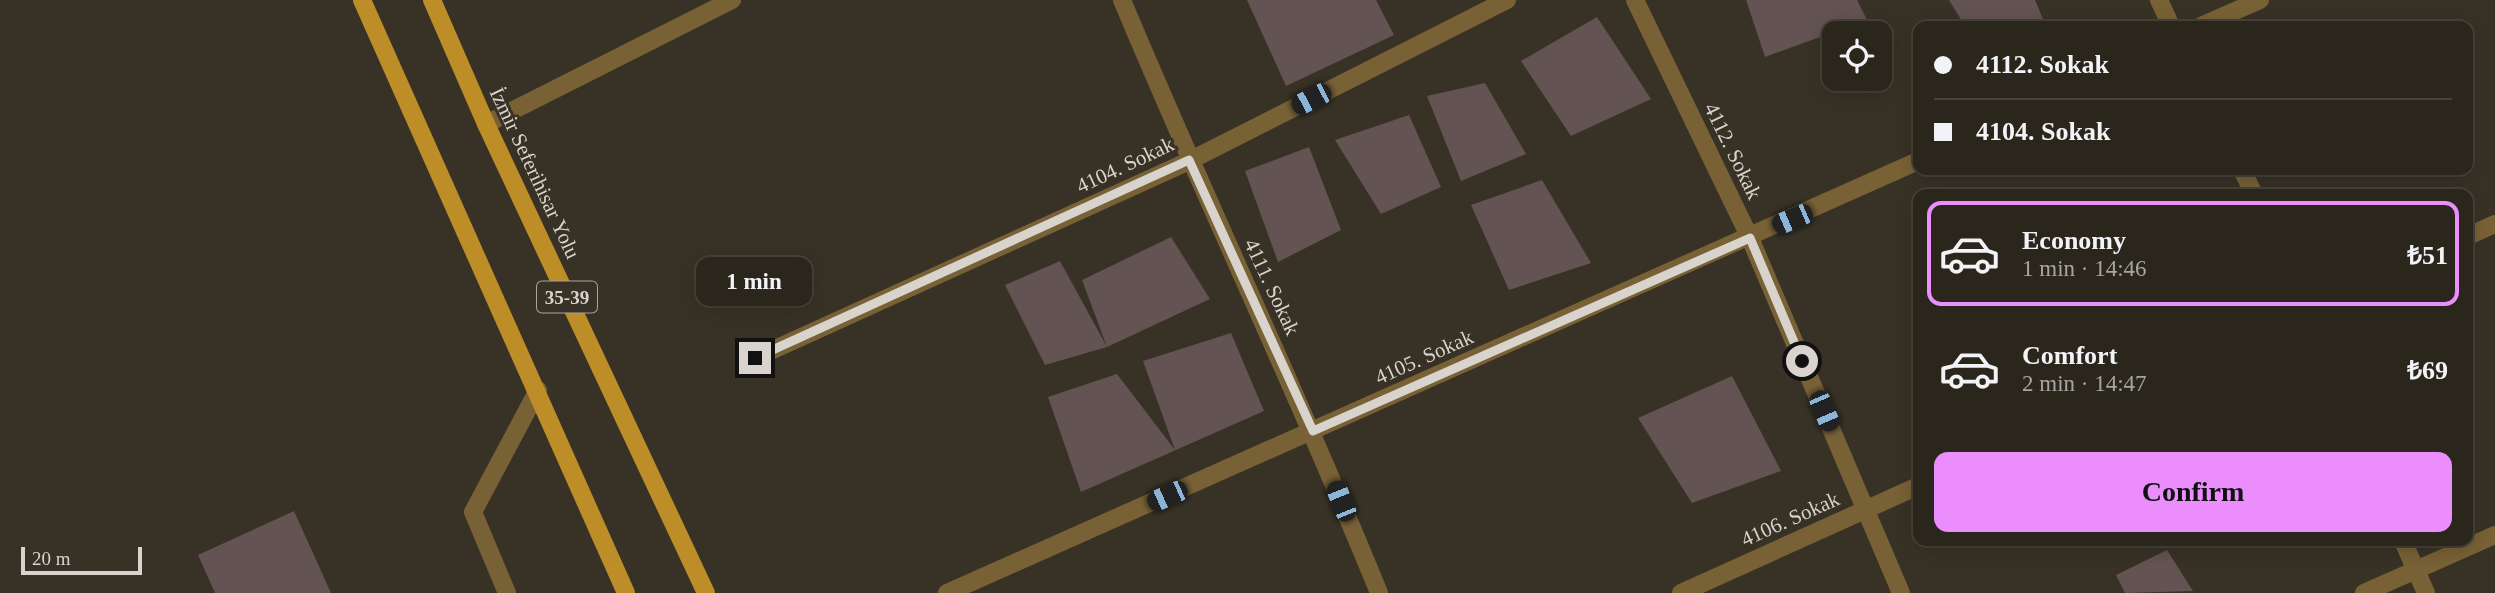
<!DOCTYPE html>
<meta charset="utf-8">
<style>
:root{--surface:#2a261c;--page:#322e25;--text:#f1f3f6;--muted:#a5a5a3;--line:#46433b;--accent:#eb8dfc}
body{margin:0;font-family:"Times New Roman",serif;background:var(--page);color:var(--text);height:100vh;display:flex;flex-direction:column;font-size:26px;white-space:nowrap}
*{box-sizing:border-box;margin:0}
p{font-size:23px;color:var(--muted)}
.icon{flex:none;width:38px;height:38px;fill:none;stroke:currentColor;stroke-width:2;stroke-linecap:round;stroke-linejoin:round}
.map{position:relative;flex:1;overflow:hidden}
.drawer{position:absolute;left:1913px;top:189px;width:560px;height:357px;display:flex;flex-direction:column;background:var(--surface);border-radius:14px;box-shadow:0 4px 18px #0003,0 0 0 2px var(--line)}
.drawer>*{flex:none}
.banner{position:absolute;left:1913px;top:21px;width:560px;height:154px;border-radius:14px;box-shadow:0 4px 18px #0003,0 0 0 2px var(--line);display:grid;align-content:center;height:154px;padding:0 21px;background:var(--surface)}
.tools{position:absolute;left:1822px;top:21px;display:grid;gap:14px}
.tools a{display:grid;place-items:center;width:70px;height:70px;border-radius:14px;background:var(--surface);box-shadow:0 4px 18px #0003,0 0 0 2px var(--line);font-size:35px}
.scale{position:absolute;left:21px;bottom:18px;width:121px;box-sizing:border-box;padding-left:7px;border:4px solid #d8d4cd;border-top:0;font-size:19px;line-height:24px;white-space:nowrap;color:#d8d4cd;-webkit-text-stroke:5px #383226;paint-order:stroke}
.end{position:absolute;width:32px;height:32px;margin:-16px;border:9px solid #d8d4cd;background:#111;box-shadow:0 0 0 4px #111}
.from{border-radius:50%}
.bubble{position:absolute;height:49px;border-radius:14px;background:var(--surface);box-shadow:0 4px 18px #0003,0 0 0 2px var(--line);font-size:23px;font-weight:600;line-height:49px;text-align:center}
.car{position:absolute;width:21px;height:42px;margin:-21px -10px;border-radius:9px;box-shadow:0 0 5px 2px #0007;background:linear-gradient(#222 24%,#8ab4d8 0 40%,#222 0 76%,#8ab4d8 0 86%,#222 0)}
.banner b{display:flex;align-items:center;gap:24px;height:66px;font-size:26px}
.banner b+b{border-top:2px solid var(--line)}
.banner i{width:18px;height:18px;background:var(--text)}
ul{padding:12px 0 0;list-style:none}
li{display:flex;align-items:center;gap:21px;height:105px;margin:0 14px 10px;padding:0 7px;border:4px solid transparent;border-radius:14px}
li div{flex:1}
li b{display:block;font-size:26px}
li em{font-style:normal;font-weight:600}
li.current{border-color:var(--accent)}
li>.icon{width:63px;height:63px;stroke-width:1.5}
.action{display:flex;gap:14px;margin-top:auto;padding:14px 21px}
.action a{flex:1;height:80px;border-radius:14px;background:var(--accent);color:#111;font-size:28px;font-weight:600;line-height:80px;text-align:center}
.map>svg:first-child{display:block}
.building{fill:#635352}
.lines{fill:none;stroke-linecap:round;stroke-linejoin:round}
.minor{stroke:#796136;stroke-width:18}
.major{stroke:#bd8d27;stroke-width:18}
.route{stroke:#d8d4cd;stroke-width:9}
.labels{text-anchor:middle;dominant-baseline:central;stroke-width:6;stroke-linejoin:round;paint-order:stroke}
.shield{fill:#383226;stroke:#a8a39b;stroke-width:2}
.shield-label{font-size:19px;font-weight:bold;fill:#d8d4cd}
.street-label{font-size:21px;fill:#d8d4cd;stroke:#383226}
</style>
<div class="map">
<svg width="2495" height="593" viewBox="0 0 2495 593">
<rect width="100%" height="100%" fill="#383226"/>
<!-- building -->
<path class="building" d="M1247 0H1376L1394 35 1286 86Z
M1746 0H1857L1867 20 1765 57Z
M1949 0H2035L2043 19 2022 26H1965Z
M1597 17 1651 99 1571 136 1521 61Z
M1485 83 1526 154 1461 181 1427 96Z
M1409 115 1441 187 1381 214 1335 140Z
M1309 147 1341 230 1278 262 1245 171Z
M1542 180 1591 263 1509 290 1471 205Z
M1171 237 1210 299 1107 347 1045 365 1005 285 1060 261 1107 347 1082 280Z
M1231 333 1264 411 1081 492 1048 397 1117 374 1175 450 1143 361Z
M1732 376 1781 471 1692 503 1638 418Z
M294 511 331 593H215L198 555Z
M2167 550 2193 591 2125 593 2116 575Z"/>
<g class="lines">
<!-- minor -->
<path class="minor" d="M1122 0C1205 199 1298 393 1379 593
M1635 0 1750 238 1901 593
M2159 0 2171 26
M2201 26 2260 0
M486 124 732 0
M2242 170 2254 194
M2468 236 2495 224
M755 358 1189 161 1507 0
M2403 541 2426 593
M507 593 473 512 538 390
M947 593 1918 161
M1681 593 1918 486
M2364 593 2495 535"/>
<!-- major -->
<path class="major" d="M362 0 626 593
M432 0 486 124 706 593"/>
</g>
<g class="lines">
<!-- route -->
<path class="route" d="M755 358 1189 160 1313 431 1750 238 1802 361"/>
</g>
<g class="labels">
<!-- shield labels -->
<rect class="shield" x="537" y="281.5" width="60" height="31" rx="5"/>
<g class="shield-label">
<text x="567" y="297">35-39</text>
</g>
<!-- street labels -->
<g class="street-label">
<text transform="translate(1733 151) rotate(64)">4112. Sokak</text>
<text transform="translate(1125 165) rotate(-25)">4104. Sokak</text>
<text transform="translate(535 173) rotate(65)">İzmir Seferihisar Yolu</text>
<text transform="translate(1272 287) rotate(65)">4111. Sokak</text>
<text transform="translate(1424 357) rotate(-24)">4105. Sokak</text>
<text transform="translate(1790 519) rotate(-24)">4106. Sokak</text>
</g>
</g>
</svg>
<div class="tools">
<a><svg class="icon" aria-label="locate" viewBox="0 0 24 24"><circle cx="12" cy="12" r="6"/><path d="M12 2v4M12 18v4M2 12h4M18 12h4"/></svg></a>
</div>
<div class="scale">20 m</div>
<i class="end from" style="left:1802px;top:361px"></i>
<i class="end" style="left:755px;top:358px"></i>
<div class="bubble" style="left:696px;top:257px;width:116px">1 min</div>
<i class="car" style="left:1311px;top:99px;rotate:243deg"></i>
<i class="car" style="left:1792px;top:219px;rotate:247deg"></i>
<i class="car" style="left:1824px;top:411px;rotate:157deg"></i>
<i class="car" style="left:1167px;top:496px;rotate:246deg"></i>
<i class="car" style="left:1341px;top:501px;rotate:338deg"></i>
<div class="banner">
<b><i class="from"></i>4112. Sokak</b>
<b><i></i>4104. Sokak</b>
</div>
<section class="drawer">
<ul>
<li class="current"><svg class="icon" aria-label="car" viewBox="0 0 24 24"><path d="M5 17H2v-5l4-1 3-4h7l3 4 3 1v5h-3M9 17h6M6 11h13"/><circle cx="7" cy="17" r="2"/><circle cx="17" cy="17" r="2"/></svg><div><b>Economy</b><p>1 min · 14:46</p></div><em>₺51</em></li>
<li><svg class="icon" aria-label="car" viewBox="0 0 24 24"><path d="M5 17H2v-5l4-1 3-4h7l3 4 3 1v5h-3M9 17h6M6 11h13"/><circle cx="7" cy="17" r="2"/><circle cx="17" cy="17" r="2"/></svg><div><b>Comfort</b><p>2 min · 14:47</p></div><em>₺69</em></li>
</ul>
<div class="action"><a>Confirm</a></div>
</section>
</div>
